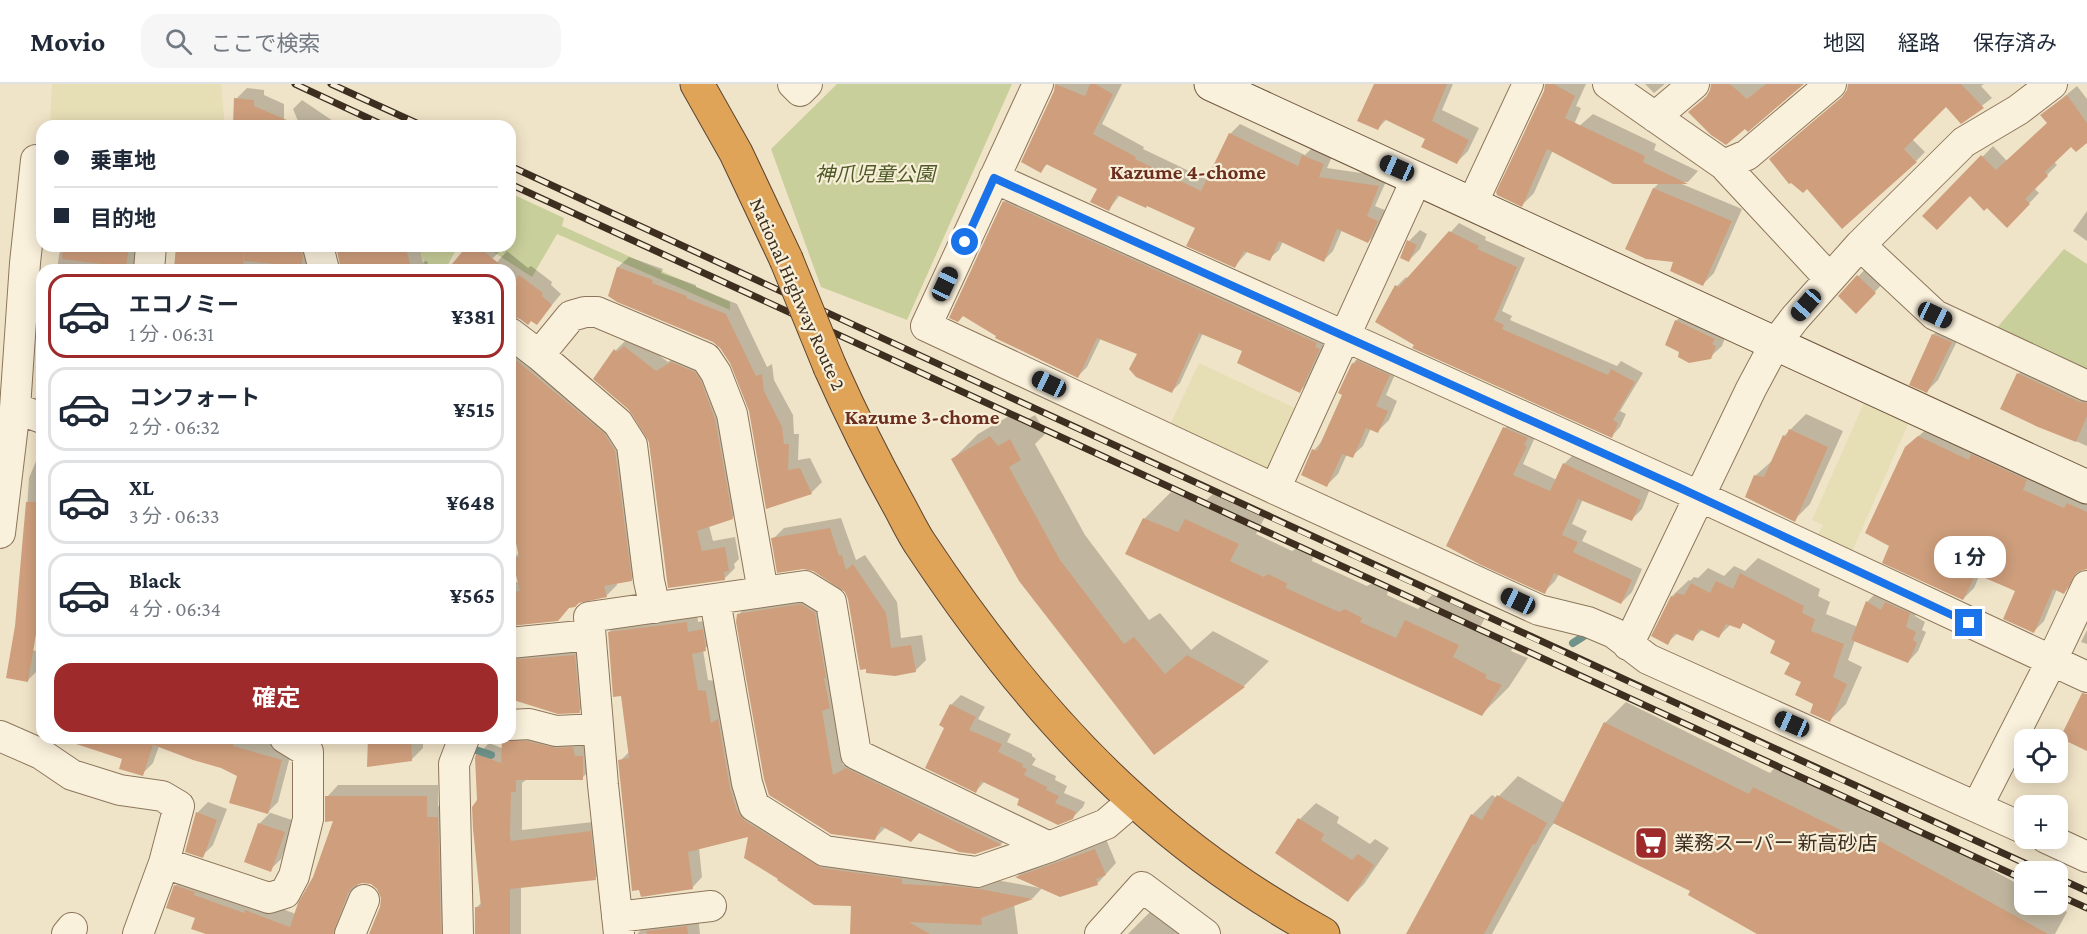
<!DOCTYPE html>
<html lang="ja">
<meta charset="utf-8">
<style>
:root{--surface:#fff;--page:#f6f6f7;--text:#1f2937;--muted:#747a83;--line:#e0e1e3;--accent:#9e2a2b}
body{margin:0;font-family:"Crimson Pro","Noto Sans JP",serif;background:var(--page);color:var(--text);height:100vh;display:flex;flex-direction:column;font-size:22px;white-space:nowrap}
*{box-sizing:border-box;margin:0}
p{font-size:20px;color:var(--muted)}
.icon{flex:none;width:33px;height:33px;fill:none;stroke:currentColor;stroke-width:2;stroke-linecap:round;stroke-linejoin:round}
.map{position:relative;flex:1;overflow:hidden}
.panel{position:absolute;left:36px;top:180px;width:480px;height:480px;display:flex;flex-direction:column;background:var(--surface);border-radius:18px;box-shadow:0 3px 15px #0003}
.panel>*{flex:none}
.top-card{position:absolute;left:36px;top:36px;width:480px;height:132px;border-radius:18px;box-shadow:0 3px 15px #0003;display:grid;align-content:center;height:132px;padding:0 18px;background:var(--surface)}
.fabs{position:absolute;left:2014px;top:645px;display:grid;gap:12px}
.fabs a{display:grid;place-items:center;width:54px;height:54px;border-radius:12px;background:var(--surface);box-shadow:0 3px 15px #0003;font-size:30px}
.end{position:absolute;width:27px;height:27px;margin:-14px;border:8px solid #1a73e8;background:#fff;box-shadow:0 0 0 3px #fff}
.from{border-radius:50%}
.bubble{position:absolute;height:42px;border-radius:18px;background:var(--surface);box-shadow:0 3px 15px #0003;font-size:20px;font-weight:700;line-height:42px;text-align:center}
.car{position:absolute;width:18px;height:36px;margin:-18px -9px;border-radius:8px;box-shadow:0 0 4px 2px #0007;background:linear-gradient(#222 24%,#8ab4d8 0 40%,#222 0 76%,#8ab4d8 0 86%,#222 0)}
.top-card b{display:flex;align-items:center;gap:21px;height:57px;font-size:22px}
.top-card b+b{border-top:2px solid var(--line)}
.top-card i{width:15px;height:15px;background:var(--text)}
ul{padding:10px 0 0;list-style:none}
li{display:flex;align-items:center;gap:18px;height:84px;margin:0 12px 9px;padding:0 6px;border:3px solid var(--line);border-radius:18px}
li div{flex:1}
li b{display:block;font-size:22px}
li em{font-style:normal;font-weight:700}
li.selected{border-color:var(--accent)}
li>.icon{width:54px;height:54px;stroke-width:1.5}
.primary-button{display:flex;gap:12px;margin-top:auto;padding:12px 18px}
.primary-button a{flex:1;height:69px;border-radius:18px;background:var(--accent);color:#fff;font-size:24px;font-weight:700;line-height:69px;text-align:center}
header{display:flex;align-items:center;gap:36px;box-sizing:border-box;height:84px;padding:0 30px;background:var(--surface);border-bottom:2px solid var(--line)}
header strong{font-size:28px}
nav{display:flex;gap:33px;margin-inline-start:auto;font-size:21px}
.search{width:420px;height:54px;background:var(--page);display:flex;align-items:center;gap:15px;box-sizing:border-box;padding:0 21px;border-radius:18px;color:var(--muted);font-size:22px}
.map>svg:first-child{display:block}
.farmland{fill:#e6deb5}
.green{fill:#c9cf9b}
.shadow{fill:#0003}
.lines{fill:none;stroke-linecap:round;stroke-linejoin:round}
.stream{stroke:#6f938a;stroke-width:8}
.building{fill:#cf9f7d}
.street-casing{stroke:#8d765c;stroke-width:32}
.secondary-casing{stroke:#6f573f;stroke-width:35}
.highway-casing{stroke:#5b4430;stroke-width:35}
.street{stroke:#faf1dc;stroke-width:30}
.secondary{stroke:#faf1dc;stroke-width:33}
.highway{stroke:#e0a458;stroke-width:33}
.rail-casing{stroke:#3d2e20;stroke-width:7}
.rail{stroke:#f7eed8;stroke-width:4.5;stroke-dasharray:14;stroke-linecap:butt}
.highway-bridge-casing{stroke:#5b4430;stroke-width:35;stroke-linecap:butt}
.highway-bridge{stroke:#e0a458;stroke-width:33}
.route{stroke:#1a73e8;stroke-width:8}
.labels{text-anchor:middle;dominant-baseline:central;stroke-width:4.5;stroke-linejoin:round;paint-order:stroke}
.park-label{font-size:20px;font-style:italic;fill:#4d5a26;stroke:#f7eed8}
.street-label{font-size:20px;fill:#3d2e20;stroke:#f7eed8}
.poi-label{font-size:20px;fill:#3d2e20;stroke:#f7eed8;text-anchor:start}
.neighbourhood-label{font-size:21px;font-weight:bold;fill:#6b2e1e;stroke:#f7eed8}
</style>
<header>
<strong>Movio</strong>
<div class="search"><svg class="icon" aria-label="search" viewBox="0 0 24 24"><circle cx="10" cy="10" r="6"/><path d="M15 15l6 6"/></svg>ここで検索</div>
<nav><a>地図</a><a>経路</a><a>保存済み</a></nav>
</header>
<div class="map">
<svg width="2087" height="850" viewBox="0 0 2087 850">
<rect width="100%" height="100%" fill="#f0e4c8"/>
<!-- farmland -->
<path class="farmland" d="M52 0H221L225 42H50Z
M1199 279 1299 326 1274 382 1261 386 1168 345Z
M1864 319 1908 340 1851 470 1816 454 1823 441 1812 436Z"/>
<!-- green -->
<path class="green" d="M837 0H1012L907 236 821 203 771 65Z
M510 109 564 134 562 142 730 218V226L557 150 532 193 484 162H510Z
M418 162H458L445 186H427Z
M2064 165 2087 180V292L1995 246Z"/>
<!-- shadow -->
<path class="shadow" d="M1056 0H1122L1102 40 1144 63 1143 65 1208 96 1230 50 1240 40 1305 71 1313 63 1333 70 1327 84 1388 93 1375 122 1387 127 1378 148 1368 158 1342 146 1333 167 1323 177 1283 157 1279 166 1269 175 1248 167 1235 182 1197 143 1148 120 1120 111 1109 125 1099 105 1048 79 1041 87Z
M1376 0H1453L1442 26 1479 44 1468 67 1457 78 1427 54 1387 35 1378 44Z
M1546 0H1586L1576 22 1581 24 1570 50 1593 30 1656 60 1654 66 1698 87 1688 98H1677L1742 125 1714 189 1703 200 1675 177 1627 164 1654 104 1660 98 1553 66 1534 109 1522 121Z
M1645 0H1665L1654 9Z
M1712 0H1802L1748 46 1690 28 1709 10Z
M1849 0H1984L1981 2 1992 14 1961 38 1946 21 1912 55 1925 68 1916 77 1846 10Z
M2077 2 2087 15V57L2071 61 2054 78 2057 81 2034 104 2039 109 2007 142 1987 123 1970 110 1924 132 1993 62 2007 77 2049 38 2042 31Z
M247 4 264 6V11L284 20V42H235L236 15Z
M302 16 330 35 344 42H300L293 25Z
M1013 109 1328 256 1308 299 1300 307 1244 266 1203 249 1180 299 1172 307 1139 270 1101 254 1087 283 1078 292 1004 118Z
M2087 127V157L2073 147Z
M1459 139 1486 153 1485 156 1525 174 1502 227 1512 232 1510 236 1617 282 1621 277 1643 289 1620 327 1626 330 1620 343 1612 352 1416 260 1397 202 1406 193 1408 195Z
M1420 146 1427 150 1420 165 1409 176V157Z
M62 162H137L134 186H57L59 171Z
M177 162H313L308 186H175Z
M343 162H419L423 178 427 177 429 186H342Z
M469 162H501L503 164 493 174 449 186Z
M507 167 528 184 531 182 552 198 551 201 561 210 537 239 531 236 510 231V186H490Z
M629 173 663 185 661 189 696 201V203L737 220 767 283 772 280 774 296 793 331 794 350H799L798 376 810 374 822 398 811 409 767 423 750 326 732 279 721 263 713 257 610 211 618 183Z
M1869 181 1885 197 1856 228 1840 212Z
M1687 226 1726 251 1722 262 1710 273 1676 237Z
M1944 240 1962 247 1938 296 1927 307 1933 251Z
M510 253 615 340 641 485 631 496 616 498 617 501 606 512 585 515 510 540V499L519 498 513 475 519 469 510 398Z
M635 253 668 278 682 268 711 286 743 423 732 434 709 442 713 457 735 453 739 475 734 480 735 484 724 495 670 502 648 352 631 325 595 294 616 266 626 256 629 258Z
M1364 269 1399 281 1386 311 1397 317 1389 336 1378 347 1371 344 1363 362 1352 372 1347 370 1338 390 1327 401 1303 390 1314 366 1324 355 1344 310 1353 279Z
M2030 278 2087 305V362L2002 324 2019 289Z
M1016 328 1023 338 1035 331 1046 349 1035 360 1085 451 1149 536 1160 529 1191 566 1213 547 1269 577 1244 602 1154 669 953 375 978 350Z
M1806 330 1843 347 1810 420 1794 436 1756 391 1773 376 1784 352Z
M1515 333 1536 351 1523 380 1557 396 1564 380 1575 369 1650 405 1642 425 1632 435 1583 415 1572 440 1587 447 1582 457 1642 485 1632 508 1621 519 1559 490 1555 497 1544 508 1448 461 1505 344Z
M1929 343 2087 413V483L2082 485 2074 498 2064 508 2057 505 2044 537 2034 547 2017 507 1980 490 1974 504 1963 515 1891 461 1906 363Z
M42 363V543L24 471 29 394Z
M1171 408 1202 420 1214 409 1265 433 1256 450 1292 467 1297 464 1313 472 1312 477 1367 502 1373 499 1388 507 1387 511 1418 525 1433 510 1485 534 1479 545 1513 563 1511 567 1528 574 1509 603 1481 631 1144 435Z
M841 434 856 476 865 471 897 518 901 554 922 551 926 576 915 587 895 590 846 507 773 455 784 444Z
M1758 474 1820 505 1818 512 1830 518 1826 530 1858 543 1867 518 1877 508 1919 519 1915 532 1925 538 1922 546 1926 548 1918 567 1908 578 1855 556 1848 576 1862 583 1846 620 1830 636 1815 620 1777 556 1744 538 1739 543 1731 540 1719 552 1703 545 1692 555 1678 549 1667 559 1672 512 1689 496 1690 497 1694 493 1698 494 1708 484 1724 492 1734 482 1745 487Z
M812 510 825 518 833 620 843 681 858 674 1011 750 1001 760 975 769 919 748 885 744 874 755 832 749 738 531 749 520Z
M697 529 698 538 713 535 716 555 703 566 708 596 716 597 740 693 833 774 991 795 1040 804 1017 793 1027 783 1106 755 1116 779 1097 800 1042 804 1033 814 1014 820 1018 850H852V821L749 750 699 764 702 793 692 804 620 677 630 667 622 610 609 548 620 538Z
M2087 546V560L2081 558Z
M510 560H586L591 616 579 627 510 613Z
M22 563 42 569 39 585 28 596Z
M961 611 985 623 978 635 1011 650 1007 658 1032 670V672L1036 675 1032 681 1056 692 1055 696 1067 702 1064 709 1085 718 1083 723 1073 733 1021 714 985 697 976 707 946 644 951 621Z
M1626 618 1770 689 1776 682 1880 734 1887 728 2025 804V820H2054L2067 828 2055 850H1760L1692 806 1555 738 1550 744 1492 850H1414L1472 731 1492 711 1497 714 1518 692 1565 719 1605 639Z
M585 653 594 682 582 694 527 695 522 699V746L602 737 607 783 595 794 521 802V850H477L476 824 482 818 476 675 478 671 489 659 504 665V657L507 654Z
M76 654H254L292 665 278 718 268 728 295 737 281 775 270 786 246 777 260 739 270 729 231 718 239 691 221 682 159 662 153 679 142 690 124 674Z
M370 654H423V664L412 675Z
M338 701H438V722H449L457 850H370L381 823 382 813 378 804 372 799 362 797 358 799 345 831 349 850H235L197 833 168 823 176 801 187 790 296 830 314 793 335 736 327 713Z
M208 718 227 725 213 761 202 772 197 729Z
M1316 719 1339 733 1337 739 1370 760 1375 755 1389 764 1364 800 1348 816 1277 768 1300 735Z
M1159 819 1202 850H1128Z
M698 832 700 850H637L649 838Z"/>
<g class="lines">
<!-- stream -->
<path class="stream" d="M1573 559 1584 552
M439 654 455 659
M466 663 491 671"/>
</g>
<!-- building -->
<path class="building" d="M1055 0 1085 12 1090 0H1095L1113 10 1093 50 1136 73 1135 75 1201 107 1229 49 1298 82 1302 71 1324 80 1319 93 1379 102 1367 132 1378 137 1368 159 1337 145 1324 178 1279 157 1270 177 1244 167 1235 184 1186 162 1195 144 1147 122 1146 124 1117 111 1109 127 1090 118 1097 105 1046 80 1041 89 1021 78 1054 7Z
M1374 0H1447L1432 37 1469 56 1457 80 1421 63 1425 55 1384 35 1378 46 1357 37Z
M1545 0H1554L1575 12 1565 34 1645 72 1643 78 1688 100H1613L1547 65 1522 123 1497 111 1496 108 1544 7Z
M1711 0H1730L1747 15 1766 0H1804L1748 48 1745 45 1726 61 1711 51 1688 28 1706 13 1710 6Z
M1848 0H1961L1984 24 1961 40 1946 23 1904 65 1917 78 1842 145 1807 105 1803 109 1791 99 1789 100 1769 75 1842 13 1847 6Z
M2067 11 2087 39V59L2076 68 2071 63 2045 88 2048 92 2025 115 2030 120 2007 144 1987 124 1984 127 1970 112 1937 146 1922 132 1981 71 1996 86 2047 39 2040 31Z
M234 14 254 16V22L296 40V42L233 40Z
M1653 104 1732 137 1703 202 1670 187 1673 178 1646 175 1625 165Z
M1003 117 1317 259 1315 263 1320 265 1300 309 1237 279 1242 267 1199 249 1172 309 1136 293 1129 285 1137 270 1097 254 1078 294 995 254 996 252 963 232 958 238 949 234Z
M1449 147 1479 162 1477 165 1517 183 1494 236 1504 241 1502 245 1608 291 1611 285 1635 298 1613 336 1618 339 1612 354 1412 264 1414 261 1375 238 1395 201 1399 203Z
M1407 156 1417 161 1409 178 1400 174Z
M63 162H129L126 183 62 175Z
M176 162H244L243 186 174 185Z
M244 162H301L303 173 301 182 244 177Z
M336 162H405L412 186H341Z
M467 162H477L507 186H447Z
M617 183 653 196 652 199 687 212 686 214 726 230 756 292 762 290 764 307 782 343 784 360H789L788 386 800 384 812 410 766 425 749 327 730 279 720 264 713 258 617 218 608 212Z
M519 191 543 209 542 212 552 221 537 241 531 237 528 241 520 235 510 232V203Z
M1857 191 1876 209 1856 230 1838 212Z
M1675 236 1715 255 1712 260 1716 262 1711 275 1689 279 1678 273 1679 268 1665 261Z
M1932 250 1952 258 1927 309 1909 301Z
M624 262 656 287 671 278 695 288 701 297 715 335 733 435 697 447 702 467 725 463 729 487 724 488 725 496 668 504 649 358 629 326 593 295 614 265 617 268Z
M510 271 605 350 615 367 632 497 604 502 607 513 579 519 575 523 569 524 558 537 510 542V508L520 507 512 475 519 473 510 431Z
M1356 276 1390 291 1376 322 1388 327 1378 349 1366 344 1353 374 1342 370 1327 403 1301 391 1312 365 1317 367 1342 311 1338 309 1352 279 1355 280Z
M2017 289 2080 318 2087 319V332L2076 358 2038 343 2000 325Z
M1503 343 1528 354 1524 361 1527 362 1513 391 1550 407 1563 379 1641 416 1632 437 1578 415 1562 451 1578 458 1573 468 1632 496 1621 520 1554 489 1545 510 1481 481 1446 462Z
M1789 345 1828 363 1795 438 1745 413 1754 391 1764 393 1783 351 1786 353Z
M990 352 998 362 1010 355 1021 376 1009 383 1060 476 1124 560 1134 553 1165 590 1187 571 1245 603 1154 671 1019 497 951 375Z
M1918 352 1969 376 1971 370 2027 396 2023 406 2064 424 2067 419 2087 428V485L2077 488 2064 510 2053 505 2034 549 2003 535 2015 507 1976 490 1963 516 1882 479 1889 462 1865 449 1905 363Z
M26 418H42V545L37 544 28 598 6 594 15 542Z
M1143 434 1178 448 1185 435 1239 460 1230 477 1264 493 1268 490 1287 499 1286 504 1339 528 1345 525 1362 534 1360 538 1396 554 1405 536 1459 561 1453 573 1487 591 1485 594 1502 601 1482 632 1125 470Z
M830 444 839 472 842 471 846 486 853 480 886 529 891 564 911 561 916 588 895 592 866 589V585L860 586 848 515 845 508 813 487 803 485 777 489 771 454Z
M1740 489 1804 522 1802 529 1815 535 1811 547 1844 560 1833 593 1847 600 1830 638 1810 629 1813 620 1795 611 1801 598 1784 590 1790 579 1770 569 1775 557 1743 539 1740 545 1726 540 1719 554 1699 545 1693 557 1674 549 1668 561 1651 552 1671 512 1674 513 1676 509 1684 511 1691 499 1710 509 1716 497 1733 505Z
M1866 517 1881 526 1885 518 1910 529 1906 543 1916 548 1913 556 1917 559 1908 579 1851 556Z
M801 520 815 529 826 594H824L830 624 822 627 833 691 846 684 1002 761 975 770 959 768 919 749 911 758 881 742 875 756 831 750 769 711 764 695 736 538 737 530Z
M687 538 688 548 703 545 706 567 692 570 698 606 706 607 711 639 718 635 730 704 737 727 745 737 822 784 902 795V800L942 802V801L980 805 1033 815 981 834 982 841 909 838 930 850H850L851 822 814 821 777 796 778 795 744 774 748 753 688 768 693 805 641 813 639 806 632 807 618 676 629 674 621 612 613 613 608 548Z
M575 571 580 629 558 630 510 615V576Z
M2082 609 2087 610V667L2060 654Z
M950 620 976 633 969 646 1002 660 998 668 1023 680 1022 683 1027 685 1024 691 1047 703 1046 706 1059 712 1055 719 1076 728 1073 735 1058 741 1017 721 1019 715 981 697 976 709 925 684 944 644 939 641Z
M1604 638 1749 710 1753 703 1857 754 1865 749 2048 850H1757L1688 811 1690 807 1553 739Z
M71 654H130L153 661 143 692 119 685 122 675 70 658Z
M143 654H235L233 662 282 676 268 730 229 719 237 692 221 684 193 676 143 657Z
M368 654H411L412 677 367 683Z
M502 656 527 657 556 664 573 663 575 672H583V696H516V708H511L510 752 511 757 591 747 596 796 510 805V850H475V823H481L473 745 472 723 477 716 475 674 476 670 501 679Z
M1497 711 1547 739 1535 761 1533 760 1484 850H1406L1471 730 1482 736Z
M325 712H427V733H438L441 850H369L380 823 381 814 377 805 371 800 362 799 354 802 348 809 333 850H206L191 845 195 834 166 824 174 801 195 808 194 811 244 829 245 826 290 843 298 819 313 793 333 737 325 738Z
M196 728 217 736 203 774 185 768Z
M1298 734 1324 750 1321 756 1352 776 1358 770 1374 781 1348 818 1275 769Z
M258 739 285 748 271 788 244 778Z
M1095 765 1106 791 1096 795 1098 801 1060 813 1015 793Z
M687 842 688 850H647L646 847Z"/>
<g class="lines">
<!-- street casing -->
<g class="street-casing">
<path id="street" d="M793 0 800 7 807 0
M1038 0 926 242 1275 405 1417 94
M1608 0 1724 81 1829 194
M1655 33 1694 0
M1724 81 1747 71 1831 0
M994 94 1699 412 2087 593
M1472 120 1528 0
M1860 161 1935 231 2087 302
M318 162 324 186
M149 186 151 162
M510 249 539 271 618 339 632 361 649 497 655 524
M539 271 571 232 585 228H597L706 274 716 289 732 330 763 508
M15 324 42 334
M1275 405 1539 526 1588 538 1614 549 1648 575 2025 745
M0 449 15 324 25 179 36 76
M715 516 747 699 754 722 825 767 977 788 1049 763 1106 740 1134 716
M510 559 590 551
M1628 561 1751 305 1775 260 1795 234 1860 161 1964 58 2018 26 2052 0
M510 641 529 640 556 647 598 645
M0 652 41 670 72 691 120 706 162 712 179 722 164 779 138 850
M1977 723 2051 578 2087 502
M2046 754 2087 773
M164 779 269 814 285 809 294 792 308 735V668L285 654
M617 833 711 822
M67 850 72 844
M350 850 364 816
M458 850 454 680 464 654
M619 850 603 701 589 533 805 502 831 518 856 670 1049 763
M1100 850 1142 803 1205 850"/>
</g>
<!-- secondary casing -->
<g class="secondary-casing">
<path id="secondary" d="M1211 0 2087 403"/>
</g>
<!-- highway casing -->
<g class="highway-casing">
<path id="highway" d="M697 0 736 69 786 175
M830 283C851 330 872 373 897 418 905 432 912 448 921 461 982 553 1052 643 1134 716 1191 768 1256 813 1323 850"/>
</g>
<!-- street -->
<use href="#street" class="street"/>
<!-- secondary -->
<use href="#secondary" class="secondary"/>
<!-- highway -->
<use href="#highway" class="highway"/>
<!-- rail casing -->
<g class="rail-casing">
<path id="rail" d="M295 0 385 42
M331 0 423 42
M510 82C1021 318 1531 555 2044 788
M510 100 2025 796
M2058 794 2087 807
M2058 811 2087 824"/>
</g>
<!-- rail -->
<use href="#rail" class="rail"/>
<!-- highway-bridge casing -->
<g class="highway-bridge-casing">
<path id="highway-bridge" d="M786 175 830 283"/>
</g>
<!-- highway-bridge -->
<use href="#highway-bridge" class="highway-bridge"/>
</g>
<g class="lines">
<!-- route -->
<path class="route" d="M965 158 994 94 1678 403 1969 539"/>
</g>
<!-- icons -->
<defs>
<g id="supermarket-square" transform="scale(1.725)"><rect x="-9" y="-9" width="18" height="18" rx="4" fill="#9e2a2b" stroke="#f7eed8"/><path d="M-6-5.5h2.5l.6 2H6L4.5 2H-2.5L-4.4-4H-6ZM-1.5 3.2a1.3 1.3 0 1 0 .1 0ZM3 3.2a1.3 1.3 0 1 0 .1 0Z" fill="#fff"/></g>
</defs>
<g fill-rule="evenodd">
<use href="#supermarket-square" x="1651" y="759"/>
</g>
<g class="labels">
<!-- park labels -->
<g class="park-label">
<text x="875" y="90">神爪児童公園</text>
</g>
<!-- street labels -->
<g class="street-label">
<text transform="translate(798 210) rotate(66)">National Highway Route 2</text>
</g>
<!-- poi labels -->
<g class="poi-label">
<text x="1674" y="759">業務スーパー 新高砂店</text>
</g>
<!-- neighbourhood labels -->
<g class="neighbourhood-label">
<text x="1188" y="88">Kazume 4-chome</text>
<text x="922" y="333">Kazume 3-chome</text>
</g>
</g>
</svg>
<div class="fabs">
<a><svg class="icon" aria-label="locate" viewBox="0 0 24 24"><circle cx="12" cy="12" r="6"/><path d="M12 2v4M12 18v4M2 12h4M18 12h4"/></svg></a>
<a>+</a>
<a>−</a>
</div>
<i class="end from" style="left:965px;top:158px"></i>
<i class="end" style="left:1969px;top:539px"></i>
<div class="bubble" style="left:1934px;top:452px;width:72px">1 分</div>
<i class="car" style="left:1397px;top:84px;rotate:294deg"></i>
<i class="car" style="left:945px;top:200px;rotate:25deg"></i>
<i class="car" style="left:1806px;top:221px;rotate:221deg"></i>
<i class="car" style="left:1935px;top:231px;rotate:115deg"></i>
<i class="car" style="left:1049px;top:300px;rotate:295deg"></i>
<i class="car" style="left:1518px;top:517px;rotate:295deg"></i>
<i class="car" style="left:1792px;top:640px;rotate:294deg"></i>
<div class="top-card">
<b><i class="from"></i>乗車地</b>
<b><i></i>目的地</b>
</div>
<section class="panel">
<ul>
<li class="selected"><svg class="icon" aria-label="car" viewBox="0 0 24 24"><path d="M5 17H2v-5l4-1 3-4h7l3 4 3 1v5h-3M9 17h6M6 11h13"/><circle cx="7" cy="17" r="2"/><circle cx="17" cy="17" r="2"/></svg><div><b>エコノミー</b><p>1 分 · 06:31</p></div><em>¥381</em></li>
<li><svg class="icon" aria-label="car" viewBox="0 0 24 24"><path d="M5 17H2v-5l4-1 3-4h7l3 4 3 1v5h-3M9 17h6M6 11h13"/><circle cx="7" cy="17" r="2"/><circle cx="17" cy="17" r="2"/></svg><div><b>コンフォート</b><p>2 分 · 06:32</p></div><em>¥515</em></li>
<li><svg class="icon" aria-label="car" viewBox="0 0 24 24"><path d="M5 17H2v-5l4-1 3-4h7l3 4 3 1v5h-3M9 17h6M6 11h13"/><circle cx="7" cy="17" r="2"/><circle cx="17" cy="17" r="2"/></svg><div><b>XL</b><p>3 分 · 06:33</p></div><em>¥648</em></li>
<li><svg class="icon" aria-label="car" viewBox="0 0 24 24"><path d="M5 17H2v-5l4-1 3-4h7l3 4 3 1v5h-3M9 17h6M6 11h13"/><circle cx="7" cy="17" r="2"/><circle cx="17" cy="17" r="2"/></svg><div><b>Black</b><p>4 分 · 06:34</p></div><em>¥565</em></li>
</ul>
<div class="primary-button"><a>確定</a></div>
</section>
</div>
